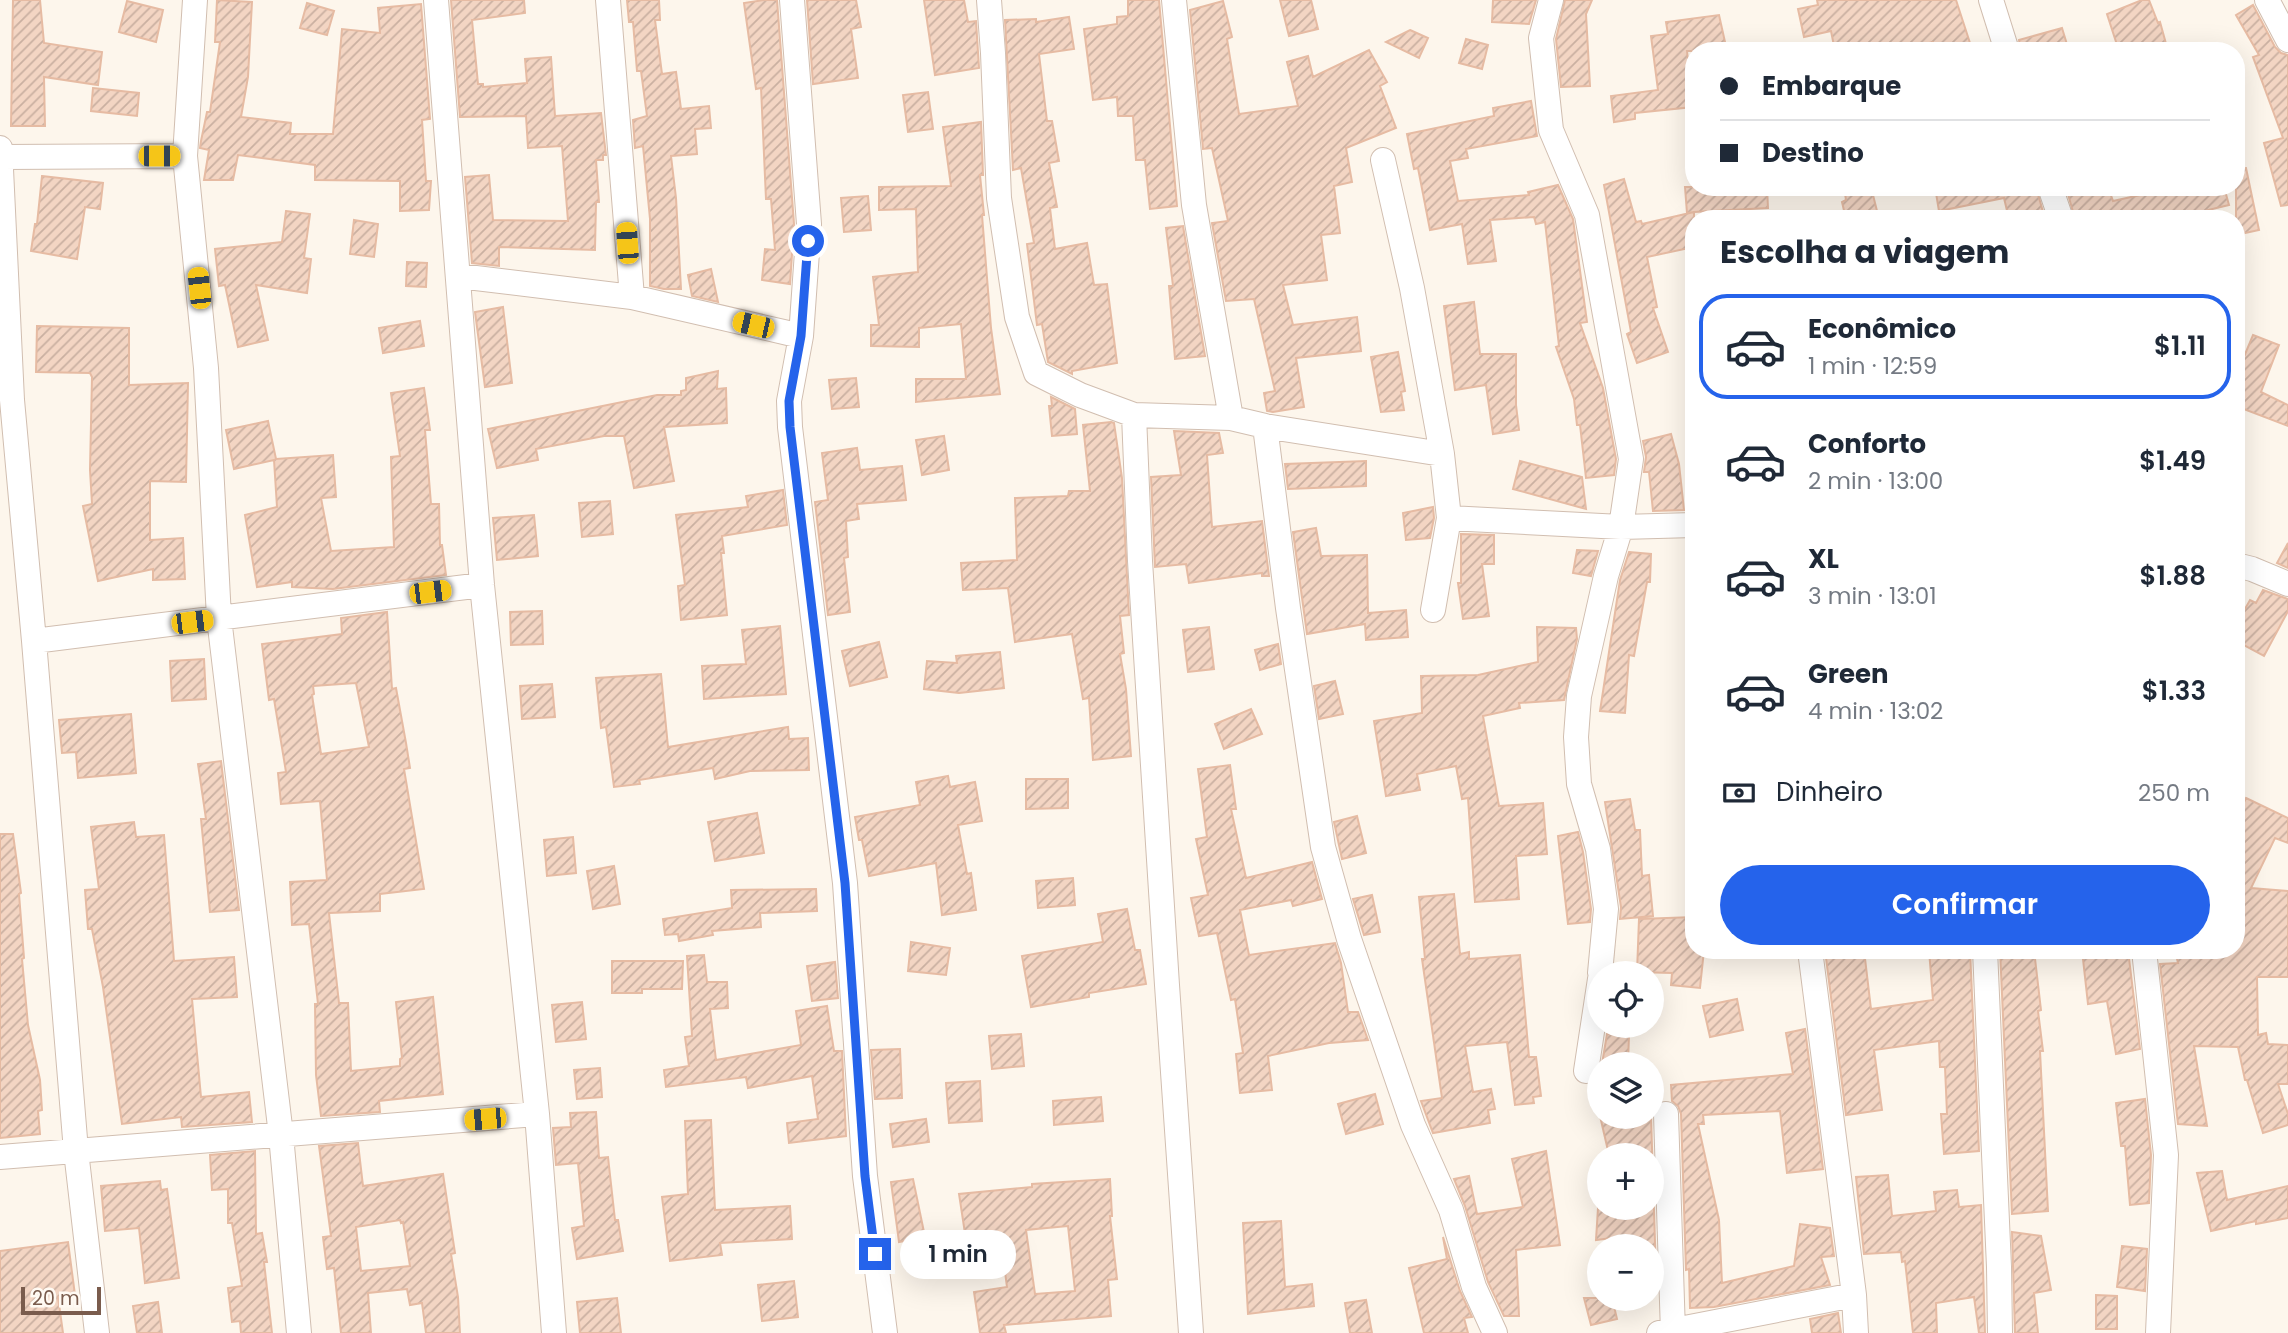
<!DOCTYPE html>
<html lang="pt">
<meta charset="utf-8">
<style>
:root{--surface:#fff;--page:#f6f6f7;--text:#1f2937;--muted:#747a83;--line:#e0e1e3;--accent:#2563eb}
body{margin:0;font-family:Poppins,sans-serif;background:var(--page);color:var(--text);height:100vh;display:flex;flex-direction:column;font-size:26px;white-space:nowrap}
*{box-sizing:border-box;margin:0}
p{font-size:23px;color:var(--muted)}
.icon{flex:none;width:38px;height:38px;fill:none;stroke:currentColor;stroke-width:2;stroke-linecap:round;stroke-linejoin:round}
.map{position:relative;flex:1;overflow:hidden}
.drawer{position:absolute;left:1685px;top:210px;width:560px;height:749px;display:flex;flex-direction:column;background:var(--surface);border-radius:28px;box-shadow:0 7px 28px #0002}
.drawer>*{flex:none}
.guide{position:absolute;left:1685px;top:42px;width:560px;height:154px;border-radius:28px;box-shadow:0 7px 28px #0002;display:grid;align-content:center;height:154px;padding:0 35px;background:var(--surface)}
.buttons{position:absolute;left:1587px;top:961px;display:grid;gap:14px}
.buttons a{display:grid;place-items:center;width:77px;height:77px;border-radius:50%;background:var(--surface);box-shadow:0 7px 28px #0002;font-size:35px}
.scale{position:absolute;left:21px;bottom:18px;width:80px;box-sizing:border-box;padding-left:7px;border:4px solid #7a5c4d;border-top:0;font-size:19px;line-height:24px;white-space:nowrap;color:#7a5c4d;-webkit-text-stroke:5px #fffaf3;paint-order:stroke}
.end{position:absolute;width:32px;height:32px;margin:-16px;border:9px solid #2563eb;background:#fff;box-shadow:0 0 0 4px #fff}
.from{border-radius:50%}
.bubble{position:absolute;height:49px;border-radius:24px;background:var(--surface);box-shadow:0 7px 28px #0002;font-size:23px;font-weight:600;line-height:49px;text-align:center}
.car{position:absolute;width:21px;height:42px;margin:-21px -10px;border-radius:9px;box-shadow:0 0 5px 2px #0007;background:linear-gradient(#f5c518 24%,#345 0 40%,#f5c518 0 76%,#345 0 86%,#f5c518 0)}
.guide b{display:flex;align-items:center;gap:24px;height:66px;font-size:26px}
.guide b+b{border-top:2px solid var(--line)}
.guide i{width:18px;height:18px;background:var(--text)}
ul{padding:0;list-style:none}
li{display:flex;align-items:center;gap:21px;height:105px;margin:0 14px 10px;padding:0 21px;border:4px solid transparent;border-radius:28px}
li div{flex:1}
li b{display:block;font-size:26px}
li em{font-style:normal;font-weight:600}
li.selected{border-color:var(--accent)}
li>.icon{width:63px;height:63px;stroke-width:1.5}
h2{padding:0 35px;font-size:32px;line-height:84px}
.pay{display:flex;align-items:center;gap:18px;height:77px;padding:0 35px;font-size:26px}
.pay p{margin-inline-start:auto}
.button{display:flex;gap:14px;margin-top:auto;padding:14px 35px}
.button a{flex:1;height:80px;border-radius:42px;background:var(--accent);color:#fff;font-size:28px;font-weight:600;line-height:80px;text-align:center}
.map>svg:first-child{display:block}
.building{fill:url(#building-hatch);stroke:#e6bba3;stroke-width:2;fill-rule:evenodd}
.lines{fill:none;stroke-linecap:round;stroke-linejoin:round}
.street-casing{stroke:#d1beb0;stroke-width:26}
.street{stroke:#fff;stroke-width:24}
.route{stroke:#2563eb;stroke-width:9}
</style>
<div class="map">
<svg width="2288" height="1333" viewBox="0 0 2288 1333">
<defs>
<pattern id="building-hatch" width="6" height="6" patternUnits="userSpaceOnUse" patternTransform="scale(1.75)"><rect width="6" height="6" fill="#f3d5c3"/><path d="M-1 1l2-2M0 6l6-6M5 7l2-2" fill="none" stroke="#cab0a1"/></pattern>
</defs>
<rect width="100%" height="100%" fill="#fdf6ec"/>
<!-- building -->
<path class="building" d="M13 0H40L44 43 102 52 98 85 44 77 45 126H11Z
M217 0 252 2 248 77 241 117 291 123 290 134H333L342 29 380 33 378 8 421 4 430 119 422 120 426 181H431L429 210 400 211V181L315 180V165L238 155 233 180H204L209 150 200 148 201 141 207 112H210L220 42H215Z
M451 0H524L525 13 472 20 478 84H483V87L527 83 525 59 551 57 555 116 601 113 606 155H603V160H596L599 202H596L595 250 499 247V266L472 263 465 177 489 175 493 220 568 221 562 146 528 148 526 116 460 117Z
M627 0H659L660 20H655L662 74 676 72 681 109 709 106 711 128 695 129 697 154 671 156 676 198 681 289H664L650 286V219L643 146 635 148 633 120 647 116 641 71H637L633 22H629Z
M764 0H777L794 224 790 284 762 280 765 249 775 250 771 199H766L761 88 756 89 744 3Z
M807 0H856L861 27 851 29 858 78 813 84Z
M924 0H964L968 22 976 21 979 68 935 75Z
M1128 0H1159L1177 206 1150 209 1145 160H1136L1133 116H1118L1117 97 1093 100 1084 29 1117 24V17L1128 16Z
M1280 0H1311L1318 29 1289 36Z
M1493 0H1536L1529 24 1492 22Z
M1565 0H1592L1586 14 1590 86 1561 87 1556 39Z
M1817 0H1956L1970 43 1944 51H1936L1933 42 1899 51H1835L1831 31 1804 37 1798 9 1818 5Z
M2142 0H2149L2158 23 2160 22 2168 51H2119L2107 14Z
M127 1 163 10 156 42 119 32Z
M1223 1 1232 37 1227 39 1239 114 1298 106 1287 62 1308 56 1313 77 1369 50 1387 82 1380 86 1396 128 1346 148 1352 182 1334 186 1340 233 1321 235 1327 280 1283 285 1293 325 1357 317 1361 351 1296 358 1304 407 1273 412 1267 411 1264 393 1275 391 1254 299 1226 301 1212 223 1228 221 1212 148 1203 149 1190 10Z
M307 3 334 11 327 35 300 28Z
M2253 5 2275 47 2281 53 2288 55V205L2281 206 2264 143 2283 138 2253 57 2259 55 2236 15Z
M1719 15 1727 51H1687L1693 107 1635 113V119L1614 122 1611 96 1658 90 1651 36 1668 34 1666 22Z
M1069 17 1074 49 1039 54 1047 121H1052L1059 161 1049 163 1057 207 1050 208 1055 249 1087 243 1094 285 1107 284 1117 363 1072 371V374L1048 362 1042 324 1037 325 1027 244 1034 243 1021 168 1013 170 1005 20 1036 19V22Z
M2062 28 2069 51H2021L2019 40Z
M1410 30 1428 38 1419 58 1386 42Z
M1466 39 1488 45 1482 69 1459 63Z
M93 88 139 93 137 116 91 111Z
M928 92 933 129 908 132 903 95Z
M1531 101 1537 136 1466 149 1468 158 1450 161 1458 201 1529 195 1528 192 1558 185 1573 219 1587 322 1580 323 1603 388 1616 459 1614 475 1586 478 1580 425H1577L1574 399 1556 347 1559 346 1545 222 1536 224 1534 217 1490 220 1496 261 1468 264 1462 224 1430 230 1418 168 1414 169 1407 134 1494 116 1493 108Z
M981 122 983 175H980L984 215H982L991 328 1000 394 916 402V379H966L961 324 919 328V347L871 346V325H879L873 277 918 272 916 209 879 210V187L951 186 943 127Z
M2246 168 2259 230 2236 235V169Z
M42 176 103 183 100 209 85 207 77 259 31 251 35 224H37Z
M1624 179 1636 222 1641 221 1642 224 1694 212 1687 213 1685 187H1767L1768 208 1694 212V247L1647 257 1657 307 1653 308 1668 352 1637 363 1627 334 1631 332 1604 185Z
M1844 187H1871L1879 219H1846L1842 202 1846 200Z
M1935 187H2036L2045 219H2009L2004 198 1939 211Z
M2066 187H2108L2113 201 2176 187H2224L2229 205 2171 219H2075Z
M868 196 871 230 844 232 841 198Z
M286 211 310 214 304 258 311 259 307 293 256 285 268 340 238 347 225 285 219 286 215 249 282 242Z
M354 220 378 224 374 257 350 254Z
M1183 226 1205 356 1175 359 1169 286H1173L1166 228Z
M407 262 427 263 426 287 406 286Z
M711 269 718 302 692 296 688 275Z
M1474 302 1480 354H1516V405L1519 430 1493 434 1486 385 1455 390 1444 306Z
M503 307 512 383 485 387 475 312Z
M420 321 424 346 383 353 379 328Z
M37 326 129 328V385L188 383 186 482 150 481V540L183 538 185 579 153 580V569L98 581 83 506 92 504 90 470 92 377 90 373 36 372Z
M2253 335 2279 345 2261 392 2288 405V426L2236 406V376Z
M1398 352 1405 391 1401 392 1404 410 1381 412 1371 357Z
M718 371 717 389 726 388 727 423 664 427 674 481 634 488 624 436H604L536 449 538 460 497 468 488 429 657 395H681V391L686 390V378Z
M856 378 859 407 832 409 829 380Z
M424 388 430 430H425L431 504H439L440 545H442L446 575 333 589 292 587V582L257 587 245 515 277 507 274 460 234 469 226 430 268 421 276 459 333 455 336 497 321 498 331 551 394 547 391 457 400 456 391 393Z
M1051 397 1075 409 1077 434 1052 436 1049 406H1052Z
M1111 422 1114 423 1122 478 1129 615 1120 616 1124 653 1120 654 1126 689 1131 756 1093 760 1089 698 1083 699 1072 634 1015 642 1008 588 963 590 961 563 1017 560 1015 498 1068 496 1069 491H1090L1083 425Z
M1174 431 1219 433 1223 453 1207 455 1212 527 1262 521 1269 576H1262V573L1189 583 1186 564 1155 567 1151 477 1181 475Z
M1671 434 1679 464 1684 510 1653 511 1649 472H1644L1646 457 1643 441Z
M944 436 949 470 922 475 916 440Z
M857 448 860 470 902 466 906 500 857 504 859 519 846 521 848 557 844 558 850 612 828 615 815 502 828 500 822 453Z
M1366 461V486L1288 489 1285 464Z
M1520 461 1582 477 1586 509 1513 489Z
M783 490 787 525 722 536 724 553H721L727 615 681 620 678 586 685 585 676 515 748 507 746 496Z
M610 501 613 534 582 537 579 503Z
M1433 507 1434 518 1430 538 1406 540 1403 513Z
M534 515 538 556 497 560 493 518Z
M1316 528 1321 556 1367 555 1368 613 1406 610 1408 637 1366 640 1365 624 1307 634 1293 532Z
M1461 534 1494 535V564H1482L1489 616 1463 619 1458 583H1461Z
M2288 543V568L2277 563Z
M1577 550 1598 551 1591 576 1573 573Z
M1629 552 1651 554 1650 582H1647L1634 656 1629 655 1625 713 1600 711 1620 580Z
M2263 590 2288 599V611L2264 656 2236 641V625L2250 600 2256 603Z
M542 611 543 644 511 645 510 612Z
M387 612 392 689 396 688 406 743 410 768 404 769 424 889 380 894V911L329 913 339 1003H348L351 1071 400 1066V1059L402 1058 396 1002 433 997 443 1094 379 1101 380 1112 321 1116 316 1075 315 1004H318L309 924 292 925 290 882 327 880 320 801 281 804 278 773 286 772 274 699 269 700 262 644 342 634 341 618ZM356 683 369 747 321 754 312 695 314 694 313 686Z
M780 626 786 694 704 699 702 666 746 664 742 630Z
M1209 627 1214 669 1188 672 1183 630Z
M1537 627 1576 628 1577 639 1564 700 1519 703 1520 708 1483 716 1499 806 1543 803 1547 854 1516 856 1519 899 1475 902 1468 798 1462 799 1456 766 1417 774 1420 790 1386 796 1374 721 1422 713 1421 676 1478 675 1538 662Z
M879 642 887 677 850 686 842 651Z
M1278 644 1281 664 1260 670 1255 650Z
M1000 652 1004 688 959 693 924 689 927 661 957 663 956 656Z
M204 659 206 699 172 701 170 661Z
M661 674 668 747 788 727 789 739 808 738 809 770 750 771 715 779 713 768 639 780 640 784 614 787 606 727 601 728 596 678Z
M1335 681 1343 714 1319 719 1314 686Z
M552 684 555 717 522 719 520 686Z
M1251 709 1262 734 1224 749 1215 724Z
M131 714 136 773 78 778 76 752 62 753 59 720Z
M221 761 239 910 210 912 201 819H206L198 764Z
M1230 765 1236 809H1231L1246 878 1312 862 1322 899 1293 906 1291 900 1240 910 1249 955 1335 943 1341 963 1348 1012H1358L1368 1040 1329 1043 1268 1056 1272 1090 1240 1093 1236 1054 1243 1053 1235 999 1231 1000 1217 933 1199 936 1191 898 1208 895 1196 839 1207 837 1198 769Z
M948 776 950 787 975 782 982 821 958 825 967 874 971 873 976 910 942 915 936 863 869 876 862 840H859L855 817 920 805 916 782Z
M1026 779H1068V808L1026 809Z
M2246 798 2288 818V843L2275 838 2251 888 2288 891V977H2257L2258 1035 2266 1033 2268 1044 2288 1045V1084H2278L2288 1114V1125L2263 1133 2247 1080H2245L2238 1047 2194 1046 2207 1126 2178 1124 2160 964 2178 963 2175 950H2236V864L2242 838 2236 835V819Z
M1630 799 1635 830H1640L1642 876 1649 875 1653 916 1620 919 1621 907 1605 802Z
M757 813 764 853 715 861 708 822Z
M1357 816 1366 853 1342 859 1334 822Z
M134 822 136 837 164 835 174 961 234 957 237 997 192 999 201 1097 249 1092 252 1122 182 1127 181 1117 122 1124 103 987 92 929H88L85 890 99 889 91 827Z
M1578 832 1583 852 1591 909 1590 922 1568 924 1558 836Z
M0 834H13L21 893 19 894 24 958 22 959 28 1025 40 1080 42 1110 38 1111 40 1134 0 1138Z
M573 837 576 873 547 876 544 840Z
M614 866 620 904 593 909 587 871Z
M1073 878 1075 905 1038 908 1036 881Z
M816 889 817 911 760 913 761 927 712 931 713 935 679 941 678 934 665 935 663 919 732 908 731 890Z
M1454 894 1460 954 1469 952V959L1520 955 1529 1057H1536L1541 1096 1533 1097 1534 1103 1515 1105 1507 1042 1465 1046 1473 1092 1491 1089 1495 1109 1488 1110 1490 1123 1433 1133 1421 1101 1442 1098 1422 959H1425L1419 897Z
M1372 895 1380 932 1364 935 1353 899Z
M1127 909 1135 950H1140L1146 984 1089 993V997L1031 1007 1022 956 1103 942 1098 914Z
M1694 917V950H1704L1700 988 1671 985 1672 973 1637 972 1639 919Z
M911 942 950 948 946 975 908 971Z
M1825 950H1864L1871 1009 1933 1000 1929 950H1970L1979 1151 1944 1154 1941 1114H1947L1945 1067H1940L1939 1041 1874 1050 1882 1110 1846 1115Z
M2000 950H2034L2041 1010 2038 1011 2043 1051H2040L2048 1211 2012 1214Z
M2082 950H2128L2140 1049 2116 1054 2107 1001 2088 1004Z
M704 955 707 982H727L728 1008 710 1009 716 1060 801 1045 796 1011 827 1006 834 1051H842L846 1136 789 1143 787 1123 818 1119 812 1076 748 1088 746 1077 666 1087 664 1070 689 1066 685 1037 692 1036 687 956Z
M612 961H683L682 989H642V993H612Z
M835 962 838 998 812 1001 807 966Z
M1737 999 1743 1030 1710 1037 1703 1006Z
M582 1002 586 1039 556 1042 552 1005Z
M1805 1029 1823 1169 1787 1173 1780 1111 1703 1115 1704 1124H1698L1719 1220 1722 1283 1794 1266 1800 1224 1830 1228 1834 1256 1821 1257 1830 1285 1714 1307 1690 1308 1689 1269 1686 1270 1681 1114 1678 1106 1672 1101 1671 1085 1793 1074 1786 1033Z
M1021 1034 1024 1066 992 1069 989 1036Z
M1607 1034 1629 1035 1628 1064H1602Z
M900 1049 902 1098 875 1099 871 1050Z
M600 1068 602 1097 577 1099 574 1070Z
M980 1081 982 1121 949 1123 946 1083Z
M1375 1094 1383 1124 1346 1134 1338 1104Z
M1101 1097 1103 1121 1054 1125 1053 1101Z
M2145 1099 2151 1155 2149 1203 2130 1205 2125 1146H2121L2116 1103Z
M596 1112 599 1158 608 1157 615 1220H618L623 1251 577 1259 572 1228 584 1226 578 1163 556 1165 553 1128 571 1127 570 1113Z
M1600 1116H1651L1656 1273 1652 1274V1246H1620L1619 1237 1596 1240 1598 1208H1652V1155H1609Z
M926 1119 929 1142 893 1147 890 1124Z
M711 1120 715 1210 790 1206 792 1239 720 1243 722 1255 670 1261 662 1197 688 1194 685 1121Z
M358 1143 363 1186 443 1174 455 1253 451 1254 458 1297 460 1333H426L422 1303 410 1305 407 1289 368 1293 371 1333H341L334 1268 327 1269 323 1237 331 1236 319 1146ZM400 1220 401 1223 403 1222 410 1266 361 1271 356 1227Z
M255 1151 256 1234 262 1233 267 1262H264L272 1333H241L240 1321 232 1322 228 1288 242 1286 232 1223H228V1189L212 1190 210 1155Z
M1546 1151 1560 1245 1516 1250 1519 1316H1504L1488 1282 1465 1206 1454 1179 1469 1176 1477 1214 1523 1207 1512 1159Z
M2222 1171 2227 1200 2288 1186V1218L2256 1224V1221L2211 1231 2197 1173Z
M1888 1175 1892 1216 1936 1211 1934 1192 1957 1190 1959 1207 1981 1205 1985 1333H1979L1974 1297 1936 1303 1937 1333H1913L1905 1261 1902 1262 1901 1252 1864 1254 1856 1177Z
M913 1179 925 1237 899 1242 891 1182Z
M1110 1179 1112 1216H1110L1117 1279 1108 1280 1111 1316 1004 1325 1006 1333H980L974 1292 1007 1287 1000 1234 966 1240 959 1194 1032 1187V1184ZM1068 1226 1075 1291 1035 1294 1026 1230Z
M160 1181 161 1190 167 1189 179 1278 145 1283 139 1228 105 1231 101 1186Z
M1281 1221 1285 1287 1312 1284 1314 1306 1248 1314 1243 1223Z
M2012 1232 2041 1236 2051 1290 2034 1293 2038 1333H2015Z
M1443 1237 1460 1291 1472 1317 1464 1318 1468 1333H1424L1409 1268 1447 1259Z
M68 1242 75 1295 58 1297 63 1333H0V1251Z
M2122 1246 2147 1249 2145 1291 2117 1287Z
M794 1281 798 1317 762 1321 758 1285Z
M2096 1295 2117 1296V1329H2096Z
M617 1298 621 1333H580L577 1302Z
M1584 1298H1612L1617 1319 1591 1325Z
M1366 1300 1372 1333H1350L1345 1303Z
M158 1302 162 1333H137L133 1306Z
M1838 1313 1841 1333H1812L1810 1319Z"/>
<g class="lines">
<!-- street casing -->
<g class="street-casing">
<path id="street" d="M195 0 185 156 206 368 219 618 281 1135 299 1333
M436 0 482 585 537 1114 554 1333
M608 0 632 297
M792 0 809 224 801 336 789 401 790 427 845 883 865 1176 885 1333
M989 0 993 53 999 198 1017 317 1036 373 1080 395 1134 415 1231 418 1265 426 1442 454
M1174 0 1194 205 1231 418
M1551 0 1541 38 1551 130 1587 215 1631 459 1621 527 1606 576 1579 696 1576 737 1579 784 1598 849 1606 909 1600 973
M1991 0 2007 51
M2267 0 2288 40
M0 148 12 400 34 641 76 1151 97 1333
M2 157 185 156
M1383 160 1412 288 1442 454 1449 518 1433 610
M2050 187 2061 219
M459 276 632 297 801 336
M1134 415 1140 561 1167 985 1191 1333
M1265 426 1288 608 1323 847 1349 939 1413 1125 1451 1210 1474 1287 1495 1333
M1449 518 1621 527 1694 525
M2236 565 2252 569 2288 584
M34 641 482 585
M1810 950 1854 1295 1856 1333
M1985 950 1999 1267 2000 1333
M2144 950 2166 1155 2158 1333
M1586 1071 1600 979
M1666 1114 1673 1333
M0 1157 537 1114
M1659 1333 1854 1295"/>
</g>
<!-- street -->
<use href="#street" class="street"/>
</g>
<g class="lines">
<!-- route -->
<path class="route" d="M808 241 801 336 789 401 790 427 845 883 865 1176 875 1254"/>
</g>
</svg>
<div class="buttons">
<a><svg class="icon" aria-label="locate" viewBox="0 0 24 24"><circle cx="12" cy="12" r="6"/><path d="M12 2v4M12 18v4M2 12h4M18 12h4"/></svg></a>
<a><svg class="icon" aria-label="layers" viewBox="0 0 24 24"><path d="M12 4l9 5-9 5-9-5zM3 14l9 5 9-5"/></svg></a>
<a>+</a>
<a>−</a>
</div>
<div class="scale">20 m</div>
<i class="end from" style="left:808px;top:241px"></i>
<i class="end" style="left:875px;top:1254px"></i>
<div class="bubble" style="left:900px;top:1230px;width:116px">1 min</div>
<i class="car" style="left:159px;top:156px;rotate:90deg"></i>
<i class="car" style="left:627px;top:243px;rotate:356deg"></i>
<i class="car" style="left:199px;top:288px;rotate:354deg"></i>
<i class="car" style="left:753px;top:325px;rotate:283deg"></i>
<i class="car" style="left:430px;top:592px;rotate:83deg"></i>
<i class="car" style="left:192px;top:622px;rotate:83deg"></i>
<i class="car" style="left:485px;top:1119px;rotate:265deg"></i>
<div class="guide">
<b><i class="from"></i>Embarque</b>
<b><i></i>Destino</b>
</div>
<section class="drawer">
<h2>Escolha a viagem</h2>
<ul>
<li class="selected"><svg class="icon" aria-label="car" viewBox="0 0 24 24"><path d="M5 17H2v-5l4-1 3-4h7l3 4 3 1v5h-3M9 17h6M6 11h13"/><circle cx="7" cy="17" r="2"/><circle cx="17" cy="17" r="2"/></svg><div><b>Econômico</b><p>1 min · 12:59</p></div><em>$1.11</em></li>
<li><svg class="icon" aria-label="car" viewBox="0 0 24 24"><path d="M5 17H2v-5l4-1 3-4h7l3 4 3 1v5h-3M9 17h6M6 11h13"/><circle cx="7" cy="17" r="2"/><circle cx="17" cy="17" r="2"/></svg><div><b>Conforto</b><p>2 min · 13:00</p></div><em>$1.49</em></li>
<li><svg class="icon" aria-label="car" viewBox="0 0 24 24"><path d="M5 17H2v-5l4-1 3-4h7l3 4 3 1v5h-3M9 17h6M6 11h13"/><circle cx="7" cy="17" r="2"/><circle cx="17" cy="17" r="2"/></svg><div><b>XL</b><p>3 min · 13:01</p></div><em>$1.88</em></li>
<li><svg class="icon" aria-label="car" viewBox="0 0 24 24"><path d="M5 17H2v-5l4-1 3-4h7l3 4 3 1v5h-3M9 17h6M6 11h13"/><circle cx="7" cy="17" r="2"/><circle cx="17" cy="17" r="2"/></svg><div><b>Green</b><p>4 min · 13:02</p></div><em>$1.33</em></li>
</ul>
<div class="pay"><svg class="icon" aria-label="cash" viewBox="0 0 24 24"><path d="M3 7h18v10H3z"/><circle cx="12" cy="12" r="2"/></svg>Dinheiro<p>250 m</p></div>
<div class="button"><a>Confirmar</a></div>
</section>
</div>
